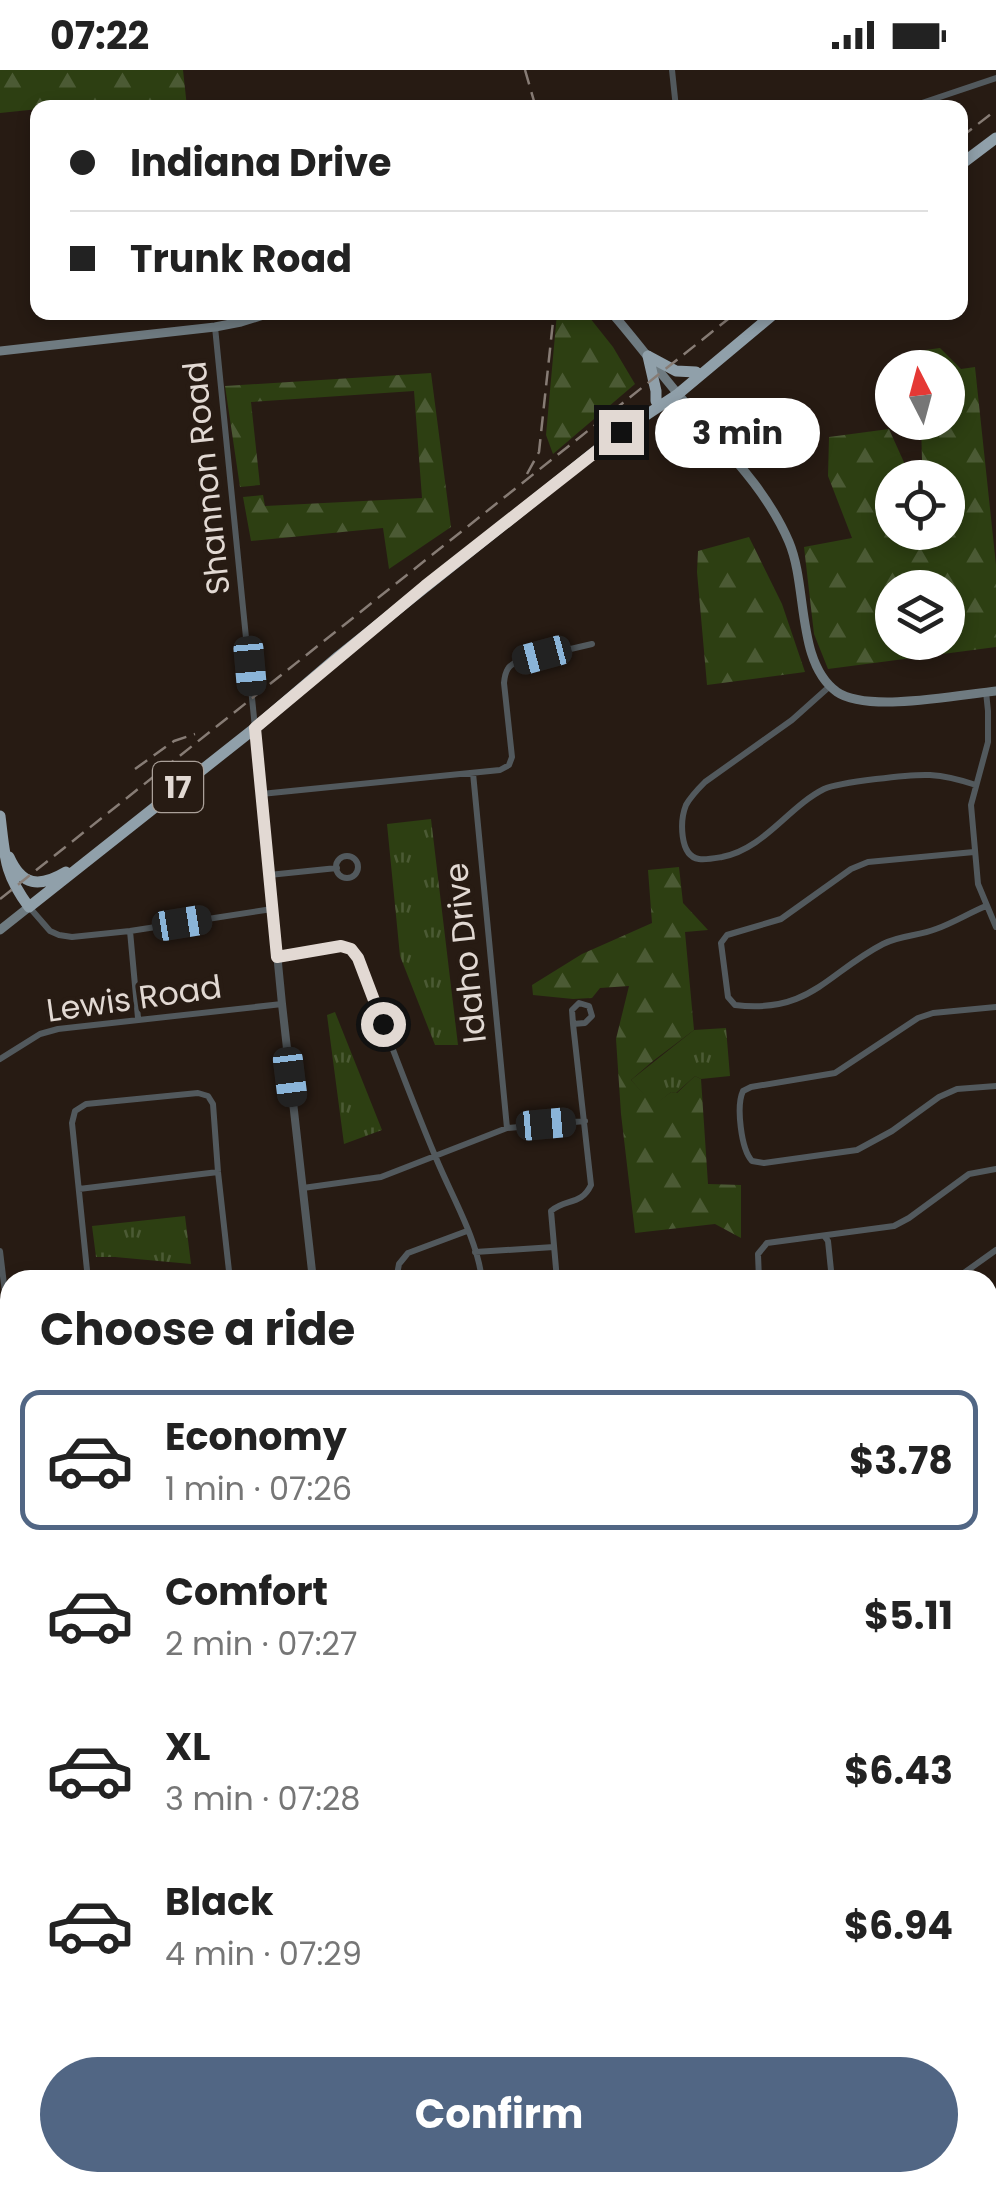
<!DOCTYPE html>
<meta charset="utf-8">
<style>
:root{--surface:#fff;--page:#f6f6f6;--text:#222;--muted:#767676;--line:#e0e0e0;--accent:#516684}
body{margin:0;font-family:Poppins,sans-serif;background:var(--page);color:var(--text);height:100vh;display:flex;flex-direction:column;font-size:38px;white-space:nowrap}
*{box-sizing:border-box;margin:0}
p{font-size:32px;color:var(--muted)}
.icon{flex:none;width:55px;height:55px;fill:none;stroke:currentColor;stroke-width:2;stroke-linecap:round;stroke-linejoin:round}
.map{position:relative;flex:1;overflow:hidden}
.sheet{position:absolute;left:0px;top:1200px;width:998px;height:922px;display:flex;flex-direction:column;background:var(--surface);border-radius:30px 30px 0 0;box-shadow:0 5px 15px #0003}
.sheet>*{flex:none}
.banner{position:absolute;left:30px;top:30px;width:938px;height:220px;border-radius:20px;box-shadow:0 5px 15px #0003;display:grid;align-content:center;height:220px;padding:0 40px;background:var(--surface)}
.needle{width:65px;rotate:354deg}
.controls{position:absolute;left:875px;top:280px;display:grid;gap:20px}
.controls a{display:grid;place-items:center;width:90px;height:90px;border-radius:50%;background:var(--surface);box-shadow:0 5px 15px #0003;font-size:50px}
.end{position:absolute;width:45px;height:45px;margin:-22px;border:12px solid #e2d9d3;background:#111;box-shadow:0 0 0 5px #111}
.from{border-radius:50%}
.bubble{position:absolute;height:70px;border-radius:35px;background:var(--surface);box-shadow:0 5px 15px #0003;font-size:32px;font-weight:700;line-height:70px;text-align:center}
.car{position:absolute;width:30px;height:60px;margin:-30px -15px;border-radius:12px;box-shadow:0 0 8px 2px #0007;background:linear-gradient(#222 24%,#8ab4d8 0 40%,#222 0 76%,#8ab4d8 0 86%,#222 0)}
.banner b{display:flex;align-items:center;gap:35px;height:95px;font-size:38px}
.banner b+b{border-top:2px solid var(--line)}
.banner i{width:25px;height:25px;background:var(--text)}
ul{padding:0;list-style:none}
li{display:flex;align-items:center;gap:30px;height:140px;margin:0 20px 15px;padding:0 20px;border:5px solid transparent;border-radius:20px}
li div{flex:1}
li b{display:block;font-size:38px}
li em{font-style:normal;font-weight:700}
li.on{border-color:var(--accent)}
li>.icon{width:90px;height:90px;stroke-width:1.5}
h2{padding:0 40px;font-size:45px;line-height:120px}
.action{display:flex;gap:20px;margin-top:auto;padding:20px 40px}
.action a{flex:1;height:115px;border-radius:60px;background:var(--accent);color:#fff;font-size:40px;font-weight:700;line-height:115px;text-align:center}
.status{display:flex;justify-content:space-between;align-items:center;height:70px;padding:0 50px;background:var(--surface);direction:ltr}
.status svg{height:28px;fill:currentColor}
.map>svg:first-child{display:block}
.grass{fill:url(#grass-tufts)}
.forest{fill:url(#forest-firs);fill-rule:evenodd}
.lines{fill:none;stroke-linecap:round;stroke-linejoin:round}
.stream{stroke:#030d12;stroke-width:2.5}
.minor{stroke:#52595d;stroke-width:6}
.tertiary{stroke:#52595d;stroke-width:8}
.secondary{stroke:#6f7b81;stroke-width:9}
.trunk{stroke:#90a0aa;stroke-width:11}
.rail{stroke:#877c75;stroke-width:2.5;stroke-dasharray:15 8;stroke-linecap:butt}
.route{stroke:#e2d9d3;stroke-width:12}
.labels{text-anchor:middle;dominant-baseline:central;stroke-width:9;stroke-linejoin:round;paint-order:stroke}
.shield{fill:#271b13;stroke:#aaa099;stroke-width:2.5}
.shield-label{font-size:30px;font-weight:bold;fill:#e2d9d3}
.street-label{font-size:32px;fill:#e2d9d3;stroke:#271b13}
</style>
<div class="status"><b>07:22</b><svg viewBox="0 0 49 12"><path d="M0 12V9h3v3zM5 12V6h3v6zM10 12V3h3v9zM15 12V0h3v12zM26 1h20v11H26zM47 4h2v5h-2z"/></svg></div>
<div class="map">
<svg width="996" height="2121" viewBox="0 0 996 2121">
<defs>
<pattern id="grass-tufts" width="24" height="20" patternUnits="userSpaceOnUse" patternTransform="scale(2.5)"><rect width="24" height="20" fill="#2d3f12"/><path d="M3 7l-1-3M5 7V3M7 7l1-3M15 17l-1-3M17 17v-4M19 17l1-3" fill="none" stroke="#4b5a34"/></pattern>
<pattern id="forest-firs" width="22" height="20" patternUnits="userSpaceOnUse" patternTransform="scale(2.5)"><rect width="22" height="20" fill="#2d3f12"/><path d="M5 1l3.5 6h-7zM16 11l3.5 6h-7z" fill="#4b5a34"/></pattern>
</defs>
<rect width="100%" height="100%" fill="#271b13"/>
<!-- grass -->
<path class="grass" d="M431 749 458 975H435L400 886 387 754Z
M335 942 382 1060 344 1074 327 945Z
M726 958 730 1006 701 1009 695 1006 676 1023 671 1022 654 1036 631 1010 694 960Z
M185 1146 191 1194 115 1187H96L92 1156Z
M996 1433V2121H951L950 2113 988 2112V1435Z
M10 1462V1624L0 1625V1463Z"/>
<!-- forest -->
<path class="forest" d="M0 0H183L187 37H58L0 43Z
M557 243H586L613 277 635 314 553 384 546 365Z
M940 278 961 299 975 297 996 495V577L828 599 814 564 804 477 852 468 828 406 829 367 889 359 907 399 922 390 921 353 948 352V298L922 297 912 291 911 282ZM892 408H948V462H892ZM892 518H948V572H892Z
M431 303 451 457 389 499 383 458 251 471 243 427 263 425 265 436 422 428 414 321 251 332 260 415 240 417 225 316Z
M749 467 782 534 805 602 707 615 697 502 698 481Z
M679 797 683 833 708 860 685 862 694 960 653 991 631 1010 654 1035 671 1022 677 1023 695 1006 701 1009 708 1114 741 1115V1168L715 1154 635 1163 621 1044 616 969 629 916 600 918 592 928 573 929 533 925 532 915 582 884 652 853 648 800Z"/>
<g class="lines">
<!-- stream -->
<path class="stream" d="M988 1808 996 1819
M988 1962H996"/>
<!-- minor -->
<path class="minor" d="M672 0 676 38
M907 38 996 8
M215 257 255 658
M830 616 792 650 705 712C698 719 691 726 686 735 680 750 679 786 699 789 706 790 716 788 722 787 764 779 788 737 824 719 839 712 912 704 930 705 946 706 961 710 976 715
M986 622 988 641V672L971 735 978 814 996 857
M473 703 507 1058
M261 724 500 700 509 695 512 687 504 613C505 601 508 595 519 591L592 574
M974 782 868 792 851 799 781 849 727 865 721 873 728 927 735 935C810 944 827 903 883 874 900 865 919 866 936 859 953 853 969 843 986 836
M336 797a11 11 0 1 1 22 0a11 11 0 1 1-22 0Z
M269 805 337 798
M30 838 50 861 59 865 72 867 130 861 272 839
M130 861 138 948
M277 887 341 876 351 879 358 888C384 955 408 1022 436 1088 452 1127 477 1168 482 1210
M579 933 589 936 592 946 585 953 573 954 572 940Z
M996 937 933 943 918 948 835 1003 751 1017 743 1021C736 1036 741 1079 752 1091L764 1093 857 1080 892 1061 939 1027 957 1019 996 1016
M0 989 40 964 58 959 282 934
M303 1118 381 1107 507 1058 585 1051
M79 1119 218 1102
M825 1167 828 1171 832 1210
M0 1181 8 1248
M475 1182 554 1177
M88 1210 72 1053 75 1041 86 1034 198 1023 208 1026 213 1034 218 1102 230 1210
M396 1210 399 1194 408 1183 467 1161
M557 1210 551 1141C566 1128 581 1136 591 1115L573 954
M759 1210 758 1184 767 1173 894 1156 909 1148 969 1104 996 1099
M954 1210 996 1180
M988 1328 996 1385
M0 1370 10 1369
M0 1846H4L5 1829
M497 2112 498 2121
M765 2112 767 2121
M866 2112 867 2121
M948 2112 949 2121
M610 2121 613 2112
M700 2121 705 2115 713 2112"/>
<!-- tertiary -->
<path class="tertiary" d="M255 658 282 934 313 1210
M412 2112 413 2121"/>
<!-- secondary -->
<path class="secondary" d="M611 242C638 273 662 306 689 337 725 379 767 420 789 472 808 517 796 593 837 622 867 643 959 625 996 621
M0 281 215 257 241 252 273 242
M0 860 29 837
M988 1290 996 1288
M0 1452 10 1451"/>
<!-- trunk -->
<path class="trunk" d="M960 95 996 68
M648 286 676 301 696 302
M648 286 656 321V331
M0 746C5 786 4 804 29 837L255 658 339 586 567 404 613 367 678 324 776 242
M9 787C22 816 39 818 66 802"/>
<!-- rail -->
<path class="rail" d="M525 0 536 38
M960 68 996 40
M527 404 539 382 554 242
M135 699 174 671 195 664
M0 829 737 242"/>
</g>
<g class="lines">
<!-- route -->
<path class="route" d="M383 954 358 888 351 879 341 876 277 887 255 658 425 516 621 362"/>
</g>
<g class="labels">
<!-- shield labels -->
<rect class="shield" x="153" y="692" width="50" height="50" rx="8"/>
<g class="shield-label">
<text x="178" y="717">17</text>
</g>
<!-- street labels -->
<g class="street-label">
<text transform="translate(206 408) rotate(-96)">Shannon Road</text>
<text transform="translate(465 883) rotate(-96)">Idaho Drive</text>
<text transform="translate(134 928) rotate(-8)">Lewis Road</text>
</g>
</g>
</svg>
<div class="controls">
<a><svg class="needle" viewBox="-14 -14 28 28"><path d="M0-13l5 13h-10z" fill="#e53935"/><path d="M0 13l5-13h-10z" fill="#767676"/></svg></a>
<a><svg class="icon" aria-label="locate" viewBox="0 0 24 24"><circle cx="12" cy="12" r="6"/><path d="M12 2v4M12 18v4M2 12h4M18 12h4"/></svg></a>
<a><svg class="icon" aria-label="layers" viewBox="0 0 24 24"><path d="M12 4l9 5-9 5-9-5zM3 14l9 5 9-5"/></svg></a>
</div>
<i class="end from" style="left:383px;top:954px"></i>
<i class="end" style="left:621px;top:362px"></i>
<div class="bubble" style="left:655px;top:328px;width:165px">3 min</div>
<i class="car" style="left:542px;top:585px;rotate:255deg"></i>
<i class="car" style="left:250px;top:596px;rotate:175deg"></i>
<i class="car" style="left:182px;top:853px;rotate:81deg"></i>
<i class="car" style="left:290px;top:1007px;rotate:173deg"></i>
<i class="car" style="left:546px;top:1054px;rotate:85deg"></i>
<div class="banner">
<b><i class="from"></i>Indiana Drive</b>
<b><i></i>Trunk Road</b>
</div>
<section class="sheet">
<h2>Choose a ride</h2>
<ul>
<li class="on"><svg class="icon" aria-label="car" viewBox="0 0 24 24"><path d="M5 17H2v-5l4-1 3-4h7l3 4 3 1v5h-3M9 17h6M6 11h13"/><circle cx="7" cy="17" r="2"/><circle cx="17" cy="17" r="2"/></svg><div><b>Economy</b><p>1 min · 07:26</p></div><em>$3.78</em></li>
<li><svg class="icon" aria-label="car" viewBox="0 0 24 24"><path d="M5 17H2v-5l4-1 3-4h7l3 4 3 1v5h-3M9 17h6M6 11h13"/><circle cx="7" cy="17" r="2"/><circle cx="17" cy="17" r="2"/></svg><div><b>Comfort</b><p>2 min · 07:27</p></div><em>$5.11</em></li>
<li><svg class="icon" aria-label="car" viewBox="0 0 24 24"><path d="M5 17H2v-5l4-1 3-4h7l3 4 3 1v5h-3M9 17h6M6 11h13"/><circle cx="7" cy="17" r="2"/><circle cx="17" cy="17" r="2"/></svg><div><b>XL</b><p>3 min · 07:28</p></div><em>$6.43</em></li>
<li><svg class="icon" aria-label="car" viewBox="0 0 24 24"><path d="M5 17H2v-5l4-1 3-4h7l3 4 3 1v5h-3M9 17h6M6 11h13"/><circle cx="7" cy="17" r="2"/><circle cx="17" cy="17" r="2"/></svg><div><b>Black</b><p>4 min · 07:29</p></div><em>$6.94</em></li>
</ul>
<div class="action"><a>Confirm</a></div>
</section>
</div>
